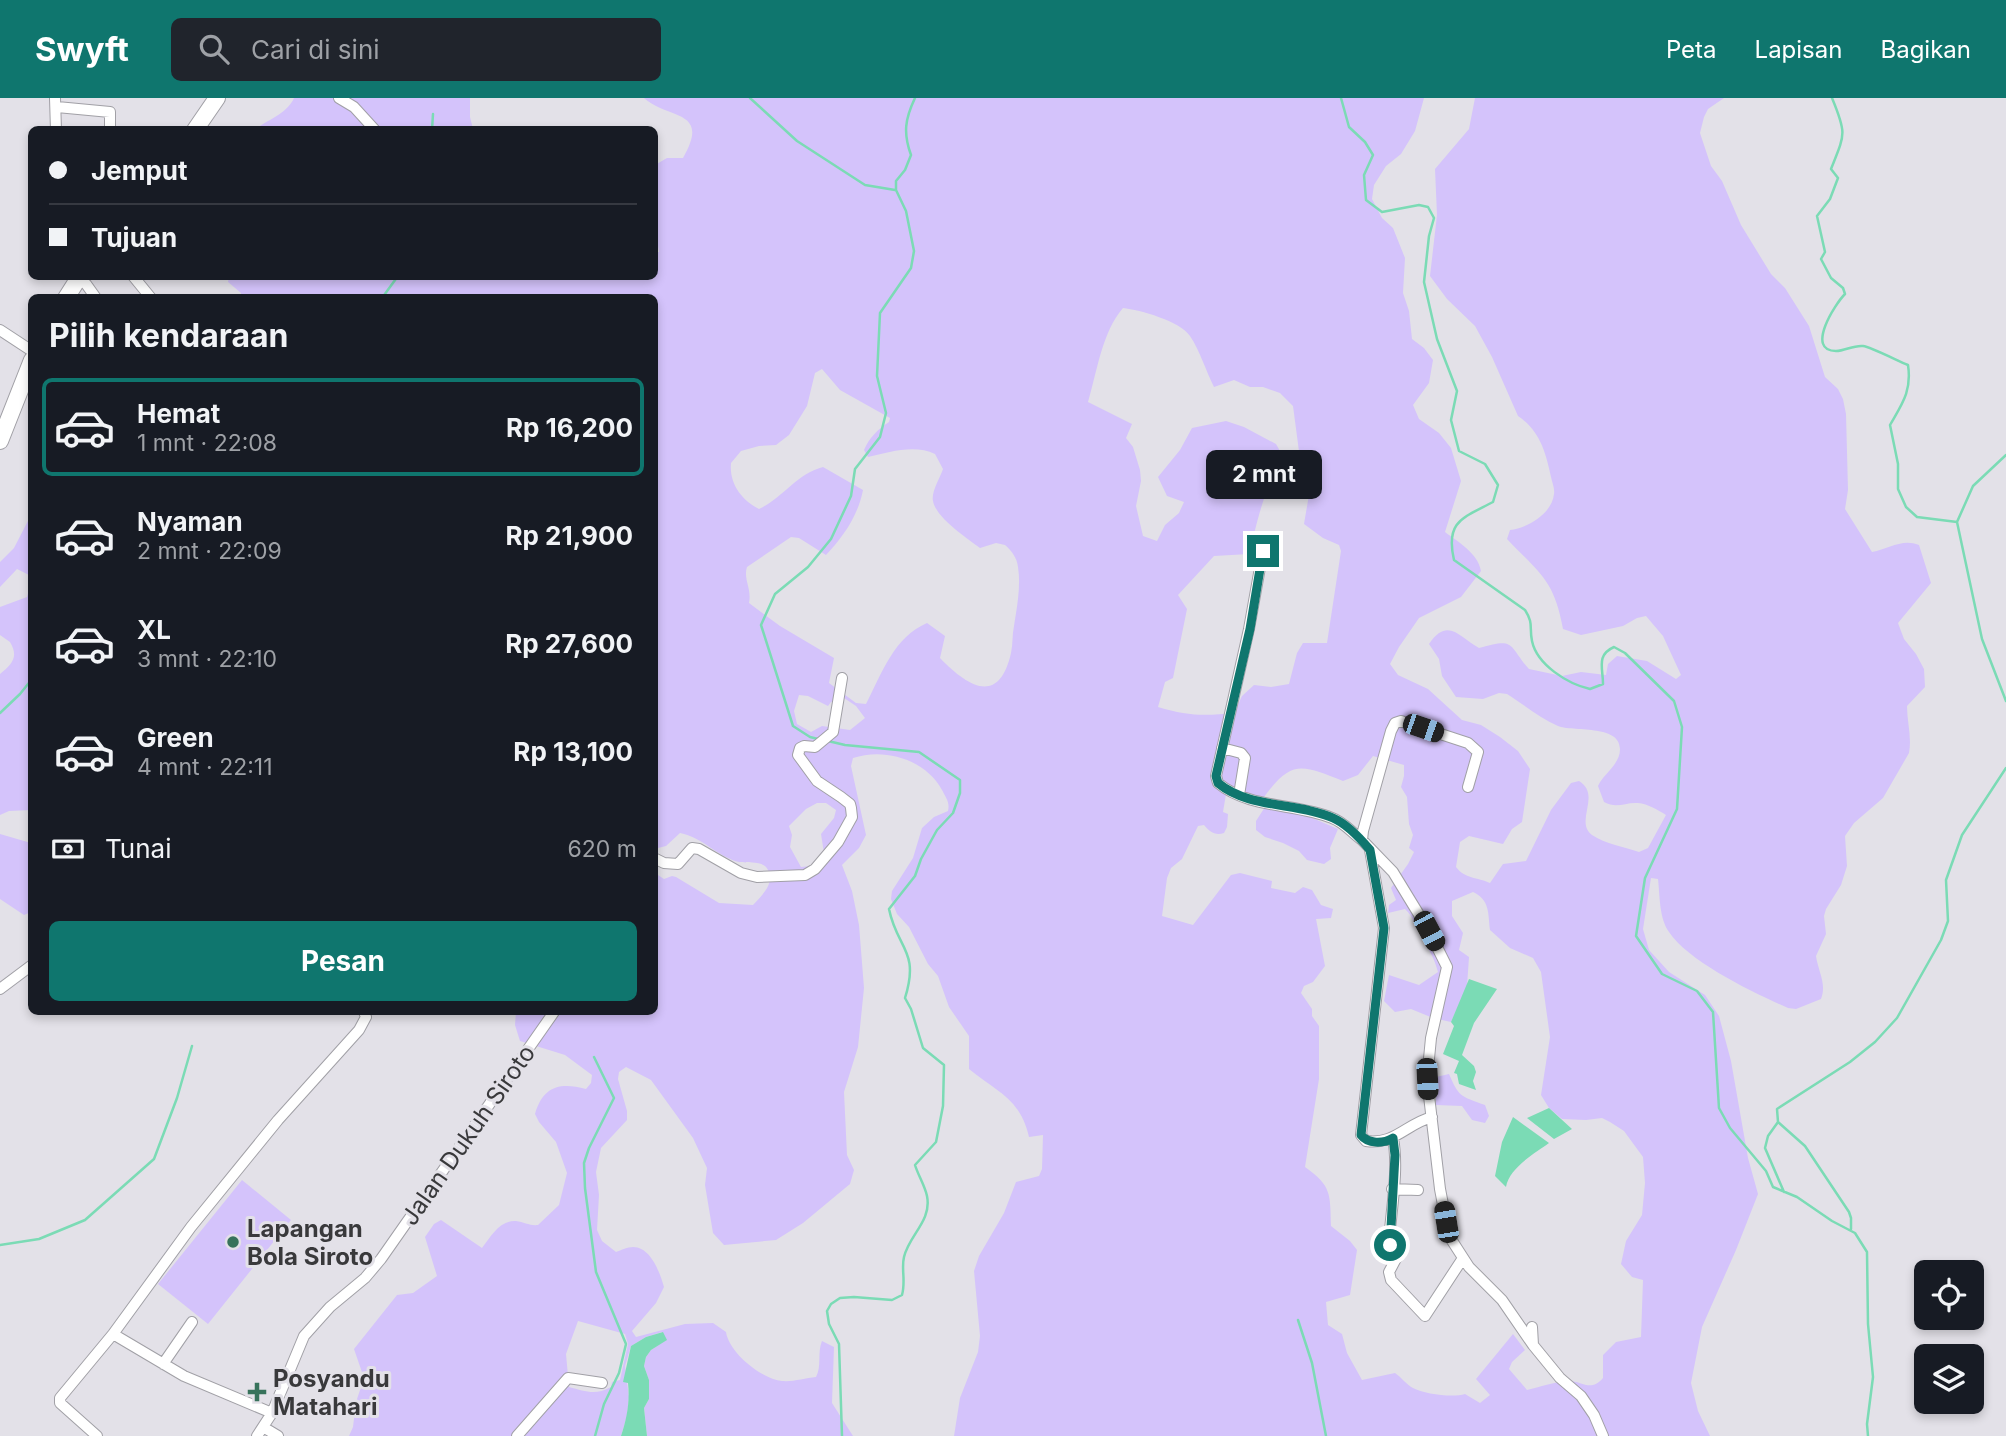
<!DOCTYPE html>
<html lang="id">
<meta charset="utf-8">
<style>
:root{--surface:#171b24;--page:#20242c;--text:#f1f3f6;--muted:#9ea1a6;--line:#363941;--accent:#0f766e}
body{margin:0;font-family:Inter,sans-serif;background:var(--page);color:var(--text);height:100vh;display:flex;flex-direction:column;font-size:26px;white-space:nowrap}
*{box-sizing:border-box;margin:0}
p{font-size:23px;color:var(--muted)}
.icon{flex:none;width:38px;height:38px;fill:none;stroke:currentColor;stroke-width:2;stroke-linecap:round;stroke-linejoin:round}
.map{position:relative;flex:1;overflow:hidden}
.sheet{position:absolute;left:28px;top:196px;width:630px;height:721px;display:flex;flex-direction:column;background:var(--surface);border-radius:10px;box-shadow:0 4px 10px #0003}
.sheet>*{flex:none}
.guide{position:absolute;left:28px;top:28px;width:630px;height:154px;border-radius:10px;box-shadow:0 4px 10px #0003;display:grid;align-content:center;height:154px;padding:0 21px;background:var(--surface)}
.buttons{position:absolute;left:1914px;top:1162px;display:grid;gap:14px}
.buttons a{display:grid;place-items:center;width:70px;height:70px;border-radius:10px;background:var(--surface);box-shadow:0 4px 10px #0003;font-size:35px}
.end{position:absolute;width:32px;height:32px;margin:-16px;border:9px solid #0f766e;background:#fff;box-shadow:0 0 0 4px #fff}
.from{border-radius:50%}
.bubble{position:absolute;height:49px;border-radius:10px;background:var(--surface);box-shadow:0 4px 10px #0003;font-size:23px;font-weight:700;line-height:49px;text-align:center}
.car{position:absolute;width:21px;height:42px;margin:-21px -10px;border-radius:9px;box-shadow:0 0 5px 2px #0007;background:linear-gradient(#222 24%,#8ab4d8 0 40%,#222 0 76%,#8ab4d8 0 86%,#222 0)}
.guide b{display:flex;align-items:center;gap:24px;height:66px;font-size:26px}
.guide b+b{border-top:2px solid var(--line)}
.guide i{width:18px;height:18px;background:var(--text)}
ul{padding:0;list-style:none}
li{display:flex;align-items:center;gap:21px;height:98px;margin:0 14px 10px;padding:0 7px;border:4px solid transparent;border-radius:10px}
li div{flex:1}
li b{display:block;font-size:26px}
li em{font-style:normal;font-weight:700}
li.current{border-color:var(--accent)}
li>.icon{width:63px;height:63px;stroke-width:1.5}
h2{padding:0 21px;font-size:32px;line-height:84px}
.pay{display:flex;align-items:center;gap:18px;height:77px;padding:0 21px;font-size:26px}
.pay p{margin-inline-start:auto}
.button{display:flex;gap:14px;margin-top:auto;padding:14px 21px}
.button a{flex:1;height:80px;border-radius:10px;background:var(--accent);color:#fff;font-size:28px;font-weight:700;line-height:80px;text-align:center}
header{display:flex;align-items:center;gap:42px;box-sizing:border-box;height:98px;padding:0 35px;background:var(--accent);color:#fff}
header strong{font-size:33px}
nav{display:flex;gap:38px;margin-inline-start:auto;font-size:24px}
.search{width:490px;height:63px;background:var(--page);display:flex;align-items:center;gap:18px;box-sizing:border-box;padding:0 24px;border-radius:10px;color:var(--muted);font-size:26px}
.map>svg:first-child{display:block}
.green{fill:#d4c3fb;fill-rule:evenodd}
.water{fill:#7bdbb5}
.lines{fill:none;stroke-linecap:round;stroke-linejoin:round}
.stream{stroke:#7bdbb5;stroke-width:2.5}
.street-casing{stroke:#a1a0a6;stroke-width:12}
.secondary-casing{stroke:#a1a0a6;stroke-width:18}
.street{stroke:#fff;stroke-width:10}
.secondary{stroke:#fff;stroke-width:16}
.route{stroke:#0f766e;stroke-width:9}
.poi-dot{fill:#37725b;stroke:#e3e1e8;stroke-width:2.5}
.labels{text-anchor:middle;dominant-baseline:central;stroke-width:6;stroke-linejoin:round;paint-order:stroke}
.street-label{font-size:24px;fill:#39393b;stroke:#e3e1e8}
.poi-label{font-size:24px;font-weight:bold;fill:#39393b;stroke:#e3e1e8;text-anchor:start}
</style>
<header>
<strong>Swyft</strong>
<div class="search"><svg class="icon" aria-label="search" viewBox="0 0 24 24"><circle cx="10" cy="10" r="6"/><path d="M15 15l6 6"/></svg>Cari di sini</div>
<nav><a>Peta</a><a>Lapisan</a><a>Bagikan</a></nav>
</header>
<div class="map">
<svg width="2006" height="1338" viewBox="0 0 2006 1338">
<rect width="100%" height="100%" fill="#e3e1e8"/>
<!-- green -->
<path class="green" d="M294 0H470V19L473 31 254 32C267 22 287 16 294 0Z
M644 0H1424L1415 33 1401 56 1386 68 1374 87 1372 101 1382 120 1393 130 1405 160 1403 195 1409 213 1412 241 1424 250 1433 262 1429 285 1413 307 1419 321 1439 335 1451 350 1461 383 1445 434C1458 444 1478 455 1481 473L1461 499 1419 520 1399 549 1390 566 1398 577 1428 591 1462 622 1481 627 1500 639 1518 653 1530 671 1522 724 1512 731 1503 746 1469 738 1460 744 1456 769C1465 781 1477 779 1490 785L1503 766 1526 763 1551 712 1571 685 1579 683C1602 697 1574 723 1592 737 1605 746 1625 749 1639 754L1648 750 1666 717C1658 712 1648 706 1638 705 1625 704 1617 711 1604 704L1598 688C1603 676 1620 667 1620 651 1620 626 1572 634 1558 628 1540 620 1523 606 1507 596L1499 595 1483 601 1456 599 1442 578 1439 561 1429 546C1448 518 1460 540 1479 550 1516 539 1508 547 1529 571L1562 578 1581 574 1606 577 1608 566 1617 558 1647 563 1676 581 1681 577 1663 538 1646 518 1637 520 1623 528 1581 537 1563 531C1554 481 1539 475 1507 441L1510 432C1527 430 1552 416 1554 396 1555 391 1552 384 1551 379 1546 355 1540 333 1518 318L1492 259 1475 228 1447 201 1430 178 1437 117 1435 71 1469 31 1475 0H1724L1708 11 1704 19 1700 35 1711 68 1722 83 1741 127 1771 176 1785 190 1809 228 1825 279 1838 291 1843 301 1846 316 1848 392 1845 411 1872 454C1889 451 1902 440 1919 447L1931 485 1898 525 1904 541 1916 556 1924 571 1925 589 1907 608C1907 624 1912 639 1909 655L1883 700 1854 725 1845 738 1847 768 1841 787 1826 811 1824 818 1826 836 1816 858C1818 873 1827 886 1821 901L1796 911 1788 910C1754 895 1689 864 1669 834 1659 820 1660 798 1658 781L1651 780 1643 831 1649 852 1669 874 1705 897 1719 918 1731 963 1748 1060 1758 1096 1736 1152 1702 1229 1691 1285 1698 1313 1710 1338H954L960 1300 978 1254 980 1238 974 1173 979 1158 1004 1115 1016 1084 1039 1078 1042 1071 1043 1037 1029 1039C1020 1000 997 994 969 971V938L949 909 938 878 928 866 909 829 897 816 891 801 892 793 913 760 922 730 934 719 948 713C950 704 946 700 942 692 926 662 885 649 853 660L851 668 866 737 859 750 842 767 852 793 859 827 864 890 858 949 844 994 847 1057 854 1072 850 1086 803 1125 776 1142 724 1147 713 1135 705 1087 707 1070 693 1040 651 982 626 969 619 974 618 981 627 1013V1022L601 1050 596 1074 599 1097 597 1132 602 1143 616 1154C621 1152 628 1149 633 1149 651 1149 660 1175 664 1189L656 1205 632 1233 636 1239 685 1226 713 1225 726 1234C729 1255 762 1281 782 1283 793 1284 805 1280 816 1279 822 1268 817 1255 822 1243L834 1249 832 1305 853 1338H647L644 1310 649 1301V1282L644 1268 646 1259 651 1252 666 1242 662 1234 646 1239 631 1248 625 1268 629 1299 627 1318 621 1338H349L353 1329 356 1304 364 1280 354 1251 397 1197 413 1195 437 1178 425 1139 434 1126 441 1122 482 1150C491 1138 500 1122 516 1123 524 1124 530 1128 538 1127L559 1107 567 1075 556 1044 539 1024 535 1016C543 988 560 984 586 991L591 985 592 977 565 957 520 943 515 927 516 914H654L655 775 664 781 672 778 676 779 719 805 753 807C761 798 774 787 769 774 764 761 750 766 739 764 718 759 702 739 680 735L666 748 658 750 655 754 654 200H241V195L228 184 229 178H654L655 154H659L654 124 655 67 667 60H683C711 11 669 22 644 0ZM1123 210C1140 212 1180 223 1190 238 1200 253 1206 273 1214 289L1234 282 1250 289H1263L1280 295 1293 308 1302 376 1310 391 1304 426 1323 440 1339 447 1341 453 1327 545H1303L1297 555 1289 586 1271 589 1254 587 1242 598 1234 615C1205 618 1187 618 1158 609L1165 584 1173 580 1187 511 1178 497 1214 458 1249 456C1256 430 1266 378 1285 362L1276 346 1244 329 1226 323 1192 330 1180 352 1158 379 1167 398 1184 404 1179 415 1165 427 1157 443 1143 438 1136 408 1141 383 1140 372 1133 349 1126 340 1132 326 1088 304C1097 274 1102 234 1123 210ZM822 271 840 292 890 320 889 324C878 331 869 340 864 352L868 359C889 354 915 346 935 356L943 371C940 380 931 394 933 403 936 420 967 440 980 450L996 445 1005 447C1012 453 1017 460 1018 469 1021 488 1017 509 1014 528 1012 537 1013 546 1011 555 999 608 968 589 940 560L945 538 927 525C894 539 882 575 866 606L856 605 829 585 834 560 780 528 749 505C752 491 743 481 747 469L791 439 799 440 826 457C843 439 858 418 863 392L823 369C796 376 783 400 759 411 741 402 729 385 731 365L741 353 759 348 776 347 789 337 807 308 815 275ZM799 597 808 598 828 608 831 604 844 600 856 608 865 620 850 632 822 628 811 634 797 626 794 613ZM1373 658 1404 667V678L1401 689 1407 699 1409 726 1413 737 1409 750 1414 754 1408 766 1391 790 1396 802 1389 807 1388 815 1405 811C1414 820 1415 826 1420 836 1428 851 1433 856 1438 874L1419 887 1389 877 1384 903 1395 914 1411 911 1433 920 1451 924 1467 888 1469 859 1459 852 1463 835 1452 818V803L1473 794C1490 802 1488 815 1490 832L1510 850 1533 860 1541 874 1550 939 1541 997 1549 1010 1562 1021 1586 1022 1602 1020 1610 1024 1624 1033 1643 1059 1645 1085 1642 1117 1626 1143 1621 1166 1632 1179 1643 1182 1641 1239 1616 1244 1603 1257V1280C1590 1295 1582 1282 1567 1283 1554 1284 1540 1289 1527 1292L1509 1271 1512 1264 1525 1252 1513 1236 1476 1281 1490 1297 1480 1305 1465 1296C1453 1300 1424 1296 1413 1290 1407 1287 1401 1279 1395 1275L1362 1282 1347 1255 1342 1236 1328 1227 1326 1204 1350 1197 1357 1152 1350 1143 1331 1128C1330 1096 1332 1088 1305 1069L1319 981V928L1312 918V911L1301 895 1304 888 1313 884 1325 868 1316 821 1331 820 1333 811 1321 807 1312 792 1303 789 1295 795 1271 790 1272 783 1240 775 1231 777 1193 827 1162 818 1167 780 1171 770 1182 761 1198 728 1204 727C1210 734 1215 738 1224 735L1227 729 1228 716 1223 714 1226 696 1264 699C1292 661 1302 667 1343 683L1358 677ZM817 705H826L836 712 834 720 821 736 824 755 811 768 801 769 790 749 792 737 789 728 806 711ZM578 1223 625 1236 628 1246 620 1282 612 1284 611 1289C595 1298 585 1293 569 1289L566 1256Z
M31 417V478L17 471 0 489V464L14 450Z
M31 484V712L9 713 0 717V576C12 566 19 559 10 544L0 537V509L27 499Z
M1265 709 1310 719 1338 731 1330 750 1331 761 1324 766 1307 762 1299 753 1283 745 1265 739 1256 732V723Z
M0 736 31 745V814L24 817 0 801Z
M1449 976C1459 999 1460 998 1485 1007L1489 1018 1485 1025 1472 1022 1462 1008 1436 1007V979Z
M242 1082 291 1122 208 1226 158 1186Z"/>
<!-- water -->
<path class="water" d="M1469 881 1497 891 1474 925 1462 957 1474 968 1476 974 1473 983 1476 992 1459 986 1457 976 1454 975 1459 963 1443 956 1454 928 1451 924Z
M1549 1010 1572 1031 1554 1041 1527 1020Z
M1513 1019 1549 1045C1535 1055 1509 1070 1506 1089L1495 1078 1502 1044Z
M663 1234 667 1242 651 1252 646 1259 644 1268 649 1282V1301L644 1310 647 1338H621C627 1320 630 1304 628 1285L623 1284 631 1248 646 1239Z"/>
<g class="lines">
<!-- stream -->
<path class="stream" d="M750 0 797 43 865 87 895 92
M1341 0 1349 29 1365 44 1373 57 1364 77 1366 102 1382 114 1419 107 1428 109 1434 120 1429 138 1424 184 1437 241 1457 293 1451 322 1459 353 1485 366 1498 387 1493 404C1463 420 1445 423 1454 462L1525 512C1534 526 1529 529 1532 543 1537 567 1568 586 1590 591L1603 586C1603 570 1596 557 1614 549L1625 555 1674 603 1682 629 1677 711 1645 780 1636 838 1662 876 1697 893 1713 914 1719 1010 1730 1030 1766 1073 1773 1089 1797 1099 1832 1123 1855 1135 1867 1154 1868 1226 1873 1279 1867 1326 1868 1338
M1832 0C1847 36 1845 36 1831 71L1838 80 1830 101 1817 118 1825 154 1821 161 1831 180 1843 190 1845 196C1835 206 1805 253 1836 253 1845 253 1853 247 1863 248 1871 249 1898 263 1908 267 1912 293 1902 306 1890 327L1898 366V391L1906 409 1917 419 1957 424
M432 32 433 16
M382 200 398 178
M2006 357 1973 388 1957 424 1982 541 2006 603
M0 615 20 596 32 581
M818 641 810 639 793 628 761 527 775 496 808 469 831 441 851 398 855 371 880 339 886 315 877 278 880 215 911 170 914 153 906 113 896 92V83L905 72 911 57C903 35 905 21 915 0
M828 643 845 647 919 654 960 682V695L953 715 937 732 921 761 915 778 889 811C897 851 920 852 905 900L911 911 923 950 944 967 943 1008 936 1044 915 1067C918 1077 925 1088 927 1098 932 1123 909 1137 904 1159 901 1171 906 1183 902 1197L892 1202 854 1199 840 1200 831 1206 827 1213 829 1226 839 1246 842 1338
M594 959 614 1000 589 1050 584 1065 585 1090 596 1174 626 1246 619 1275 604 1306 595 1338
M1778 1024 1805 1048 1849 1114 1851 1120V1131
M1784 1094 1765 1050 1768 1038 1778 1024 1777 1011 1850 964 1875 944 1897 920 1941 842 1948 823 1946 782 1962 737 2006 670
M0 1147 39 1141 85 1122 154 1061 177 1000 192 948
M1298 1222 1312 1265 1326 1338"/>
<!-- street casing -->
<g class="street-casing">
<path id="street" d="M55 0 56 32
M339 0 354 9 375 32
M57 9 110 14V32
M133 178 151 200
M73 180 86 186 96 200
M0 232 32 253
M1263 453 1249 531 1216 678 1218 685C1249 711 1296 705 1332 720 1344 724 1352 735 1362 742
M1222 650 1241 655 1245 660 1239 697
M1468 689 1478 654 1468 645 1401 623 1395 625 1391 633 1363 733 1362 742 1393 774 1429 833 1447 869 1431 940 1427 981 1440 1091 1449 1138 1469 1169 1502 1202 1533 1247
M1370 752 1384 830 1361 1037 1366 1043C1395 1047 1406 1026 1432 1019
M654 760 664 765 678 766 692 750 699 751 741 775 757 779 805 777 815 771 838 744 852 719 851 710 850 706 841 699 817 683 798 657 800 650 804 648 815 649 833 634 842 580
M0 891 32 867
M1393 1040C1399 1072 1391 1112 1389 1144L1398 1157 1389 1174 1391 1182 1425 1218 1463 1160
M1392 1091 1418 1092
M1532 1229 1533 1247 1560 1280 1581 1298 1594 1317 1603 1338
M113 1236 184 1278 272 1315
M163 1266 192 1224
M263 1329 278 1338
M97 1338 60 1305V1300L113 1236 191 1129 278 1022 359 932 366 919 364 914
M257 1338 272 1315 304 1238 330 1209 365 1180 381 1161 554 914
M517 1338 568 1280 602 1285"/>
</g>
<!-- secondary casing -->
<g class="secondary-casing">
<path id="secondary" d="M195 32 217 0
M66 200 80 178
M0 343 32 262"/>
</g>
<!-- street -->
<use href="#street" class="street"/>
<!-- secondary -->
<use href="#secondary" class="secondary"/>
</g>
<g class="lines">
<!-- route -->
<path class="route" d="M1263 453 1250 531 1216 678 1218 685C1249 711 1297 704 1333 720 1347 726 1360 740 1370 752L1384 830 1361 1037C1368 1046 1383 1046 1393 1040L1395 1057 1390 1147"/>
</g>
<!-- markers -->
<g class="poi-dot">
<circle cx="233" cy="1144" r="7"/>
<path d="M253.5 1283.5h7v7h7v7h-7v7h-7v-7h-7v-7h7z"/>
</g>
<g class="labels">
<!-- street labels -->
<g class="street-label">
<text transform="translate(468 1037) rotate(-55)">Jalan Dukuh Siroto</text>
</g>
<!-- poi labels -->
<g class="poi-label">
<text x="247" y="1130">Lapangan<tspan x="247" dy="28">Bola Siroto</tspan></text>
<text x="273" y="1280">Posyandu<tspan x="273" dy="28">Matahari</tspan></text>
</g>
</g>
</svg>
<div class="buttons">
<a><svg class="icon" aria-label="locate" viewBox="0 0 24 24"><circle cx="12" cy="12" r="6"/><path d="M12 2v4M12 18v4M2 12h4M18 12h4"/></svg></a>
<a><svg class="icon" aria-label="layers" viewBox="0 0 24 24"><path d="M12 4l9 5-9 5-9-5zM3 14l9 5 9-5"/></svg></a>
</div>
<i class="end from" style="left:1390px;top:1147px"></i>
<i class="end" style="left:1263px;top:453px"></i>
<div class="bubble" style="left:1206px;top:352px;width:116px">2 mnt</div>
<i class="car" style="left:1423px;top:630px;rotate:109deg"></i>
<i class="car" style="left:1429px;top:833px;rotate:152deg"></i>
<i class="car" style="left:1427px;top:981px;rotate:177deg"></i>
<i class="car" style="left:1446px;top:1124px;rotate:351deg"></i>
<div class="guide">
<b><i class="from"></i>Jemput</b>
<b><i></i>Tujuan</b>
</div>
<section class="sheet">
<h2>Pilih kendaraan</h2>
<ul>
<li class="current"><svg class="icon" aria-label="car" viewBox="0 0 24 24"><path d="M5 17H2v-5l4-1 3-4h7l3 4 3 1v5h-3M9 17h6M6 11h13"/><circle cx="7" cy="17" r="2"/><circle cx="17" cy="17" r="2"/></svg><div><b>Hemat</b><p>1 mnt · 22:08</p></div><em>Rp 16,200</em></li>
<li><svg class="icon" aria-label="car" viewBox="0 0 24 24"><path d="M5 17H2v-5l4-1 3-4h7l3 4 3 1v5h-3M9 17h6M6 11h13"/><circle cx="7" cy="17" r="2"/><circle cx="17" cy="17" r="2"/></svg><div><b>Nyaman</b><p>2 mnt · 22:09</p></div><em>Rp 21,900</em></li>
<li><svg class="icon" aria-label="car" viewBox="0 0 24 24"><path d="M5 17H2v-5l4-1 3-4h7l3 4 3 1v5h-3M9 17h6M6 11h13"/><circle cx="7" cy="17" r="2"/><circle cx="17" cy="17" r="2"/></svg><div><b>XL</b><p>3 mnt · 22:10</p></div><em>Rp 27,600</em></li>
<li><svg class="icon" aria-label="car" viewBox="0 0 24 24"><path d="M5 17H2v-5l4-1 3-4h7l3 4 3 1v5h-3M9 17h6M6 11h13"/><circle cx="7" cy="17" r="2"/><circle cx="17" cy="17" r="2"/></svg><div><b>Green</b><p>4 mnt · 22:11</p></div><em>Rp 13,100</em></li>
</ul>
<div class="pay"><svg class="icon" aria-label="cash" viewBox="0 0 24 24"><path d="M3 7h18v10H3z"/><circle cx="12" cy="12" r="2"/></svg>Tunai<p>620 m</p></div>
<div class="button"><a>Pesan</a></div>
</section>
</div>
